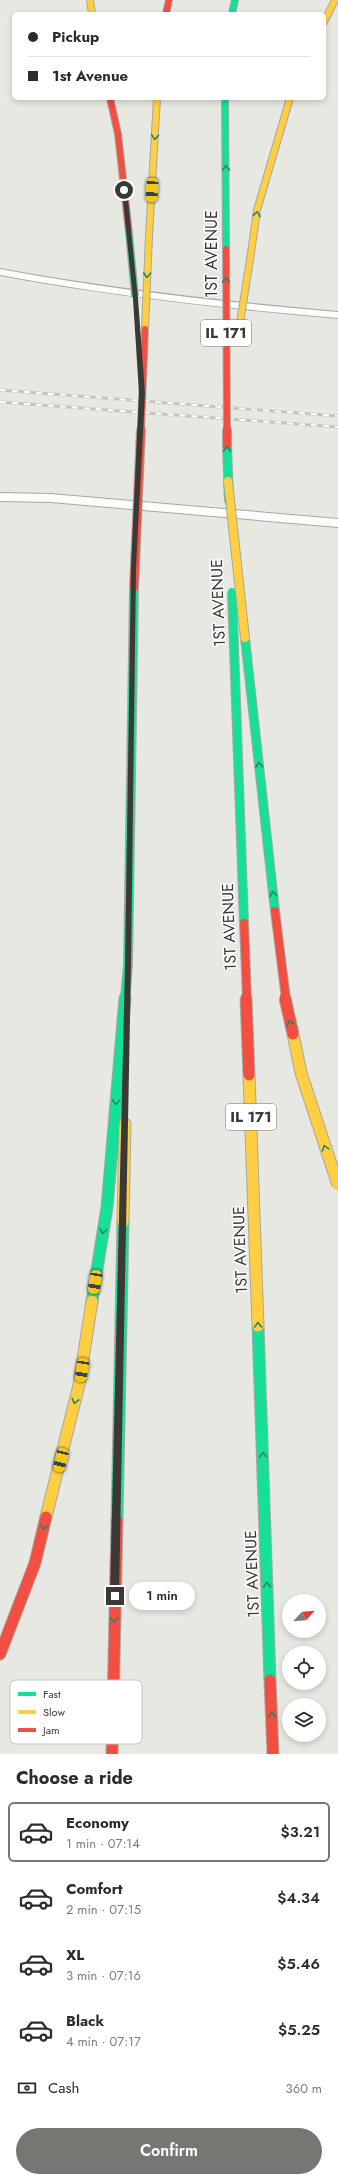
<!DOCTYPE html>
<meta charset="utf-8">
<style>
:root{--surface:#fff;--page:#f2f2f3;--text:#2b2b33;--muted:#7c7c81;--line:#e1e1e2;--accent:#777673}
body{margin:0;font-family:Jost,sans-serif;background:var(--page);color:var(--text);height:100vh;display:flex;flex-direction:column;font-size:15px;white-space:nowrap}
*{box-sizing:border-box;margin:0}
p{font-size:13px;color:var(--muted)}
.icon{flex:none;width:22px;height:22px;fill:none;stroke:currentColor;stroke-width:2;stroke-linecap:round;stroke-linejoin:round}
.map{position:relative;height:1754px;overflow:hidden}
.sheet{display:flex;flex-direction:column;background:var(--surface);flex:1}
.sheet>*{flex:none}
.guide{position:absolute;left:12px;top:12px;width:314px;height:88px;border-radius:6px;box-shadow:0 2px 6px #0003;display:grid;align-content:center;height:88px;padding:0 16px;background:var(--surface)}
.needle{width:26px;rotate:64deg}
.controls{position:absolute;left:282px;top:1594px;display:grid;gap:8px}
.controls a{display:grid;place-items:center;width:44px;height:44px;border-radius:50%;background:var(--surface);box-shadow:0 2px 6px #0003;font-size:20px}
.end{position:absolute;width:18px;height:18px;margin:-9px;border:5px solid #3a3936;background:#fff;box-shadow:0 0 0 2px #fff}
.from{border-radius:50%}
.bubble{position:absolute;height:28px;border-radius:14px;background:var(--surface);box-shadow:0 2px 6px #0003;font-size:13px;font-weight:600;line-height:28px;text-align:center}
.car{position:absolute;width:12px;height:24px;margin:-12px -6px;border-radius:5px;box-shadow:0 0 3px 1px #0007;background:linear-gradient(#f5c518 24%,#345 0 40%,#f5c518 0 76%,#345 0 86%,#f5c518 0)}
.guide b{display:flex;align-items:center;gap:14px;height:38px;font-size:15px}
.guide b+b{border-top:1px solid var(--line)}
.guide i{width:10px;height:10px;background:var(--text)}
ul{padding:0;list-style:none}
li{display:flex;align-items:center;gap:12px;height:60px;margin:0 8px 6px;padding:0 8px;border:2px solid transparent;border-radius:6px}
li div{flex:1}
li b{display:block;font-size:15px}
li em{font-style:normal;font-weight:600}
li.selected{border-color:var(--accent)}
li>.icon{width:36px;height:36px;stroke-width:1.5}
h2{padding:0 16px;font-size:18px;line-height:48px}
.pay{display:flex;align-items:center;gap:10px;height:44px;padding:0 16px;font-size:15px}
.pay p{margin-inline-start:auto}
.action{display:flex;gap:8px;margin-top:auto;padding:8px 16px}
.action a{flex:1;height:46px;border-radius:24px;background:var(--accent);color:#fff;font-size:16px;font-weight:600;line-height:46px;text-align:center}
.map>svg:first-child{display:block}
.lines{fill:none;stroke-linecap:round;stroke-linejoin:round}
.lane-casing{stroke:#a7a7a3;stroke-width:2}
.fast-far2-casing{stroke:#a7a7a3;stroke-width:8}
.fast-far1-casing{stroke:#a7a7a3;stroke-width:10}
.fast-casing{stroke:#a7a7a3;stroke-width:13}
.slow-far1-casing{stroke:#a7a7a3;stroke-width:8}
.slow-casing{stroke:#a7a7a3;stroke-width:13}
.jam-far1-casing{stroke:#a7a7a3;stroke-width:8}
.jam-casing{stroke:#a7a7a3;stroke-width:13}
.lane{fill:#fcfcfb;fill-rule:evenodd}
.fast-far2{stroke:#16e098;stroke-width:6}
.fast-far1{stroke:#16e098;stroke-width:8}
.fast{stroke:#16e098;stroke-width:11}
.slow-far1{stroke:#ffcf43;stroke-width:6}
.slow{stroke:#ffcf43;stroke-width:11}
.jam-far1{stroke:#f24e42;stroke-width:6}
.jam{stroke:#f24e42;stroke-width:11}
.rail-casing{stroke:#c4c4c4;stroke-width:3}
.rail{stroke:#fff;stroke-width:2;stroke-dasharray:6;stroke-linecap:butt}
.fast-bridge-far2-casing{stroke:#a7a7a3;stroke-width:8;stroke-linecap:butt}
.fast-bridge-far1-casing{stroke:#a7a7a3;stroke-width:10;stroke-linecap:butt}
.fast-bridge-casing{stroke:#a7a7a3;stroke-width:13;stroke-linecap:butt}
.slow-bridge-far2-casing{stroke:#a7a7a3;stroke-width:8;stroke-linecap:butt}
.slow-bridge-far1-casing{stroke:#a7a7a3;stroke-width:10;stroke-linecap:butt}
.slow-bridge-casing{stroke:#a7a7a3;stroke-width:13;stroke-linecap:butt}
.jam-bridge-far2-casing{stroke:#a7a7a3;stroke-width:8;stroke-linecap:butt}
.jam-bridge-far1-casing{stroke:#a7a7a3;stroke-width:10;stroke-linecap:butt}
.jam-bridge-casing{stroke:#a7a7a3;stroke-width:13;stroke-linecap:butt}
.fast-bridge-far2{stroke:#16e098;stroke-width:6}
.fast-bridge-far1{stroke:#16e098;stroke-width:8}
.fast-bridge{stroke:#16e098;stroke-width:11}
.slow-bridge-far2{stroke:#ffcf43;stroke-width:6}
.slow-bridge-far1{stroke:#ffcf43;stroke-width:8}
.slow-bridge{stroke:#ffcf43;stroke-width:11}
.jam-bridge-far2{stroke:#f24e42;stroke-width:6}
.jam-bridge-far1{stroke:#f24e42;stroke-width:8}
.jam-bridge{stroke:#f24e42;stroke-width:11}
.oneway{stroke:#2a8462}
.route{fill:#3a3936}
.labels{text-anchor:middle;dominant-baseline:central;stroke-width:3;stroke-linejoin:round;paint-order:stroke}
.shield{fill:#fff;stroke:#757472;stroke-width:1}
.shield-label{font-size:15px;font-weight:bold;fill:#3a3936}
.street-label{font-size:16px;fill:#3a3936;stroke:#fff}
.key{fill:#fff;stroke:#c4c4c3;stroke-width:1}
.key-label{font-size:11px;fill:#3a3936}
</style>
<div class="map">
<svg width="338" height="1754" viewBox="0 0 338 1754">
<rect width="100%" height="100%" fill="#e8e8e3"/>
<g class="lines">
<!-- lane casing -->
<g class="lane-casing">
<path id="lane" d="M0 269C112 290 224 302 338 312V318C224 308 112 296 0 275Z
M0 493 51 494 338 519V527L51 502 0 501Z"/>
</g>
<!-- fast-far2 casing -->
<g class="fast-far2-casing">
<path id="fast-far2" d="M232 14 235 0
M225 98 226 249"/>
</g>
<!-- fast-far1 casing -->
<g class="fast-far1-casing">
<path id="fast-far1" d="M125 999 128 965"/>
</g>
<!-- fast casing -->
<g class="fast-casing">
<path id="fast" d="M92 1301 107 1207 125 998
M117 1520 123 1222"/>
</g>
<!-- slow-far1 casing -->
<g class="slow-far1-casing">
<path id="slow-far1" d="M90 0 92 14
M324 22 335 0
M149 236 157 98
M251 253 257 210 290 98"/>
</g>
<!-- slow casing -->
<g class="slow-casing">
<path id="slow" d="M123 1222 125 1124
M46 1517 79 1385 92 1301"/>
</g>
<!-- jam-far1 casing -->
<g class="jam-far1-casing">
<path id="jam-far1" d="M166 14 169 0
M110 98 118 134 129 233"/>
</g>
<!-- jam casing -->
<g class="jam-casing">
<path id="jam" d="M0 1654 35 1563 46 1517
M112 1754 117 1520"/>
</g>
<!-- lane -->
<use href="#lane" class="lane"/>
<!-- fast-far2 -->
<use href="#fast-far2" class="fast-far2"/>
<!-- fast-far1 -->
<use href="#fast-far1" class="fast-far1"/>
<!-- fast -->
<use href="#fast" class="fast"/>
<!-- slow-far1 -->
<use href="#slow-far1" class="slow-far1"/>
<!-- slow -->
<use href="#slow" class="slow"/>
<!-- jam-far1 -->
<use href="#jam-far1" class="jam-far1"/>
<!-- jam -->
<use href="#jam" class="jam"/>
<!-- rail casing -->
<g class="rail-casing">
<path id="rail" d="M0 390 338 416
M0 402 338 427"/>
</g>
<!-- rail -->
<use href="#rail" class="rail"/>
<!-- fast-bridge-far2 casing -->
<g class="fast-bridge-far2-casing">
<path id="fast-bridge-far2" d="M129 233 135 296"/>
</g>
<!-- fast-bridge-far1 casing -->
<g class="fast-bridge-far1-casing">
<path id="fast-bridge-far1" d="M227 445 229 502
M232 592 244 923
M245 638 275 911
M128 965 134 587"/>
</g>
<!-- fast-bridge casing -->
<g class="fast-bridge-casing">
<path id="fast-bridge" d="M258 1326 270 1680"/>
</g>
<!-- slow-bridge-far2 casing -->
<g class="slow-bridge-far2-casing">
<path id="slow-bridge-far2" d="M145 329 149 236
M237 342 251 253"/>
</g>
<!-- slow-bridge-far1 casing -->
<g class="slow-bridge-far1-casing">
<path id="slow-bridge-far1" d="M228 481 245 638"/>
</g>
<!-- slow-bridge casing -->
<g class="slow-bridge-casing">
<path id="slow-bridge" d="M293 1034 301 1073 338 1185
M249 1075 258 1326"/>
</g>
<!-- jam-bridge-far2 casing -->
<g class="jam-bridge-far2-casing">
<path id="jam-bridge-far2" d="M226 249 227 430
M141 430 145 329"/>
</g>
<!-- jam-bridge-far1 casing -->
<g class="jam-bridge-far1-casing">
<path id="jam-bridge-far1" d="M227 429V445
M134 587 141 429
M275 911 286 999
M244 923 247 999"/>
</g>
<!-- jam-bridge casing -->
<g class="jam-bridge-casing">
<path id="jam-bridge" d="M246 998 249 1075
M285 998 293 1034
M270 1680 273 1754"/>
</g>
<!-- fast-bridge-far2 -->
<use href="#fast-bridge-far2" class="fast-bridge-far2"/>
<!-- fast-bridge-far1 -->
<use href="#fast-bridge-far1" class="fast-bridge-far1"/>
<!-- fast-bridge -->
<use href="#fast-bridge" class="fast-bridge"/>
<!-- slow-bridge-far2 -->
<use href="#slow-bridge-far2" class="slow-bridge-far2"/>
<!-- slow-bridge-far1 -->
<use href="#slow-bridge-far1" class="slow-bridge-far1"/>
<!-- slow-bridge -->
<use href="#slow-bridge" class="slow-bridge"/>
<!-- jam-bridge-far2 -->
<use href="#jam-bridge-far2" class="jam-bridge-far2"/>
<!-- jam-bridge-far1 -->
<use href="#jam-bridge-far1" class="jam-bridge-far1"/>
<!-- jam-bridge -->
<use href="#jam-bridge" class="jam-bridge"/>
</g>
<!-- one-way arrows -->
<defs><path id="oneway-chevron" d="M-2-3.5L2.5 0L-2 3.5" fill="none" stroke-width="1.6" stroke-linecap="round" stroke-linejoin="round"/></defs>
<g class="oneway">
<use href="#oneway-chevron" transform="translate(155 137) rotate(93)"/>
<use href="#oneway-chevron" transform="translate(226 168) rotate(-90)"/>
<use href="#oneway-chevron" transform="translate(257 214) rotate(-80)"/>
<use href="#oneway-chevron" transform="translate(147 275) rotate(93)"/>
<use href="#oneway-chevron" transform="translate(226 280) rotate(-90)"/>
<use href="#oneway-chevron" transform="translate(227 449) rotate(-92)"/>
<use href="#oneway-chevron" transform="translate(259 765) rotate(-96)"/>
<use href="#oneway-chevron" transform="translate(273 894) rotate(-96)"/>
<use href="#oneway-chevron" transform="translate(290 1023) rotate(-102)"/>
<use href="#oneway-chevron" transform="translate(116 1102) rotate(95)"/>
<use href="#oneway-chevron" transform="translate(325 1148) rotate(-108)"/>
<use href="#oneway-chevron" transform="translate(103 1231) rotate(99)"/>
<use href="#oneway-chevron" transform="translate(258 1325) rotate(-92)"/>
<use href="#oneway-chevron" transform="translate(75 1401) rotate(104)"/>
<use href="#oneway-chevron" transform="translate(263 1455) rotate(-92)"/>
<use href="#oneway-chevron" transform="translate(44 1527) rotate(104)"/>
<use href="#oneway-chevron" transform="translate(267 1585) rotate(-92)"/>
<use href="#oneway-chevron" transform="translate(114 1620) rotate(91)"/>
<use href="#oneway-chevron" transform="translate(272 1715) rotate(-92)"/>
</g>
<!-- route -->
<path class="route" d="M124 189 127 190 138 299 145 393 136 568 131 965 119 1596 115 1601 110 1596 125 965 131 568 139 393 133 299 122 190Z"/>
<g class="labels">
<!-- shield labels -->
<g class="shield">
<rect x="201" y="320" width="50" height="26" rx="3"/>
<rect x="226" y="1104" width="50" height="26" rx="3"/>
</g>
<g class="shield-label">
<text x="226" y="333">IL 171</text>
<text x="251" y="1117">IL 171</text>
</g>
<!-- street labels -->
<g class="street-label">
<text transform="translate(211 254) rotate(-90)">1ST AVENUE</text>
<text transform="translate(218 603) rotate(-92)">1ST AVENUE</text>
<text transform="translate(229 927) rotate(-92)">1ST AVENUE</text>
<text transform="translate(240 1250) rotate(-92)">1ST AVENUE</text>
<text transform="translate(252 1574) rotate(-92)">1ST AVENUE</text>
</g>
</g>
<!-- legend -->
<rect x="10" y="1680" width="132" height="64" rx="6" class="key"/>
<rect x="18" y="1692" width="18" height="4" fill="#16e098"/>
<rect x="18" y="1710" width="18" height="4" fill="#ffcf43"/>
<rect x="18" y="1728" width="18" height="4" fill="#f24e42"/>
<g class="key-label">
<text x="43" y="1698">Fast</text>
<text x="43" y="1716">Slow</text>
<text x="43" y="1734">Jam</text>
</g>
</svg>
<div class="controls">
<a><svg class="needle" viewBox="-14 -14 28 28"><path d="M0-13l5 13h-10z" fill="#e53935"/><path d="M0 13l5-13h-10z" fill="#7c7c81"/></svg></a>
<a><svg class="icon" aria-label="locate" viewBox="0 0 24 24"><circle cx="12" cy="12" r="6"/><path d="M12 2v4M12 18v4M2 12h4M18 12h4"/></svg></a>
<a><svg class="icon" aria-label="layers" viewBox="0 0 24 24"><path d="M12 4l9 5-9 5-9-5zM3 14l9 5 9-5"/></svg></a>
</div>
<i class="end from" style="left:124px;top:190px"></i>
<i class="end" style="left:115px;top:1596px"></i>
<div class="bubble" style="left:129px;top:1582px;width:66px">1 min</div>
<i class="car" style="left:152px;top:190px;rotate:183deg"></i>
<i class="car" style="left:95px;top:1282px;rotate:189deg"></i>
<i class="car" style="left:82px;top:1370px;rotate:189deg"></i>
<i class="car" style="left:61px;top:1460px;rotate:194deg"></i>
<div class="guide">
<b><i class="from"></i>Pickup</b>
<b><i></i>1st Avenue</b>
</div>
</div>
<section class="sheet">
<h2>Choose a ride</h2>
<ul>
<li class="selected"><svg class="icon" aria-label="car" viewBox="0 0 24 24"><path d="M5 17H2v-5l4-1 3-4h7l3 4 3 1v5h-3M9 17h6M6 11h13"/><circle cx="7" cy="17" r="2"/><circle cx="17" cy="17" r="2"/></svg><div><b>Economy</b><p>1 min · 07:14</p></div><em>$3.21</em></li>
<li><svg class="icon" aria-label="car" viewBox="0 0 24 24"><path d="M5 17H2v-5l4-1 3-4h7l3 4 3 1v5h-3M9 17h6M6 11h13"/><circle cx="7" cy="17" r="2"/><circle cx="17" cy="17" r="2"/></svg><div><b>Comfort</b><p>2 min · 07:15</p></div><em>$4.34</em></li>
<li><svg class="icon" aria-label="car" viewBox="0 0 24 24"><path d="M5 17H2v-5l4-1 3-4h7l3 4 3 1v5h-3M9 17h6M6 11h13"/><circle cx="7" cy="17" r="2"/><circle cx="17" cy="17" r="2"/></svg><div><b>XL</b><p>3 min · 07:16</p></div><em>$5.46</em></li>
<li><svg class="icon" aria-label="car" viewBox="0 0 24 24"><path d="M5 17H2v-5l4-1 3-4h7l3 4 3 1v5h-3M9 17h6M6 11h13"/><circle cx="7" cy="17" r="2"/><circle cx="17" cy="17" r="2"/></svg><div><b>Black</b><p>4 min · 07:17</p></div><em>$5.25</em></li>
</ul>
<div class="pay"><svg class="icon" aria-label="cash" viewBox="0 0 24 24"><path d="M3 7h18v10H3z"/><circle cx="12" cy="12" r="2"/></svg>Cash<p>360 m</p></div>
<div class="action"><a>Confirm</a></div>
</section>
